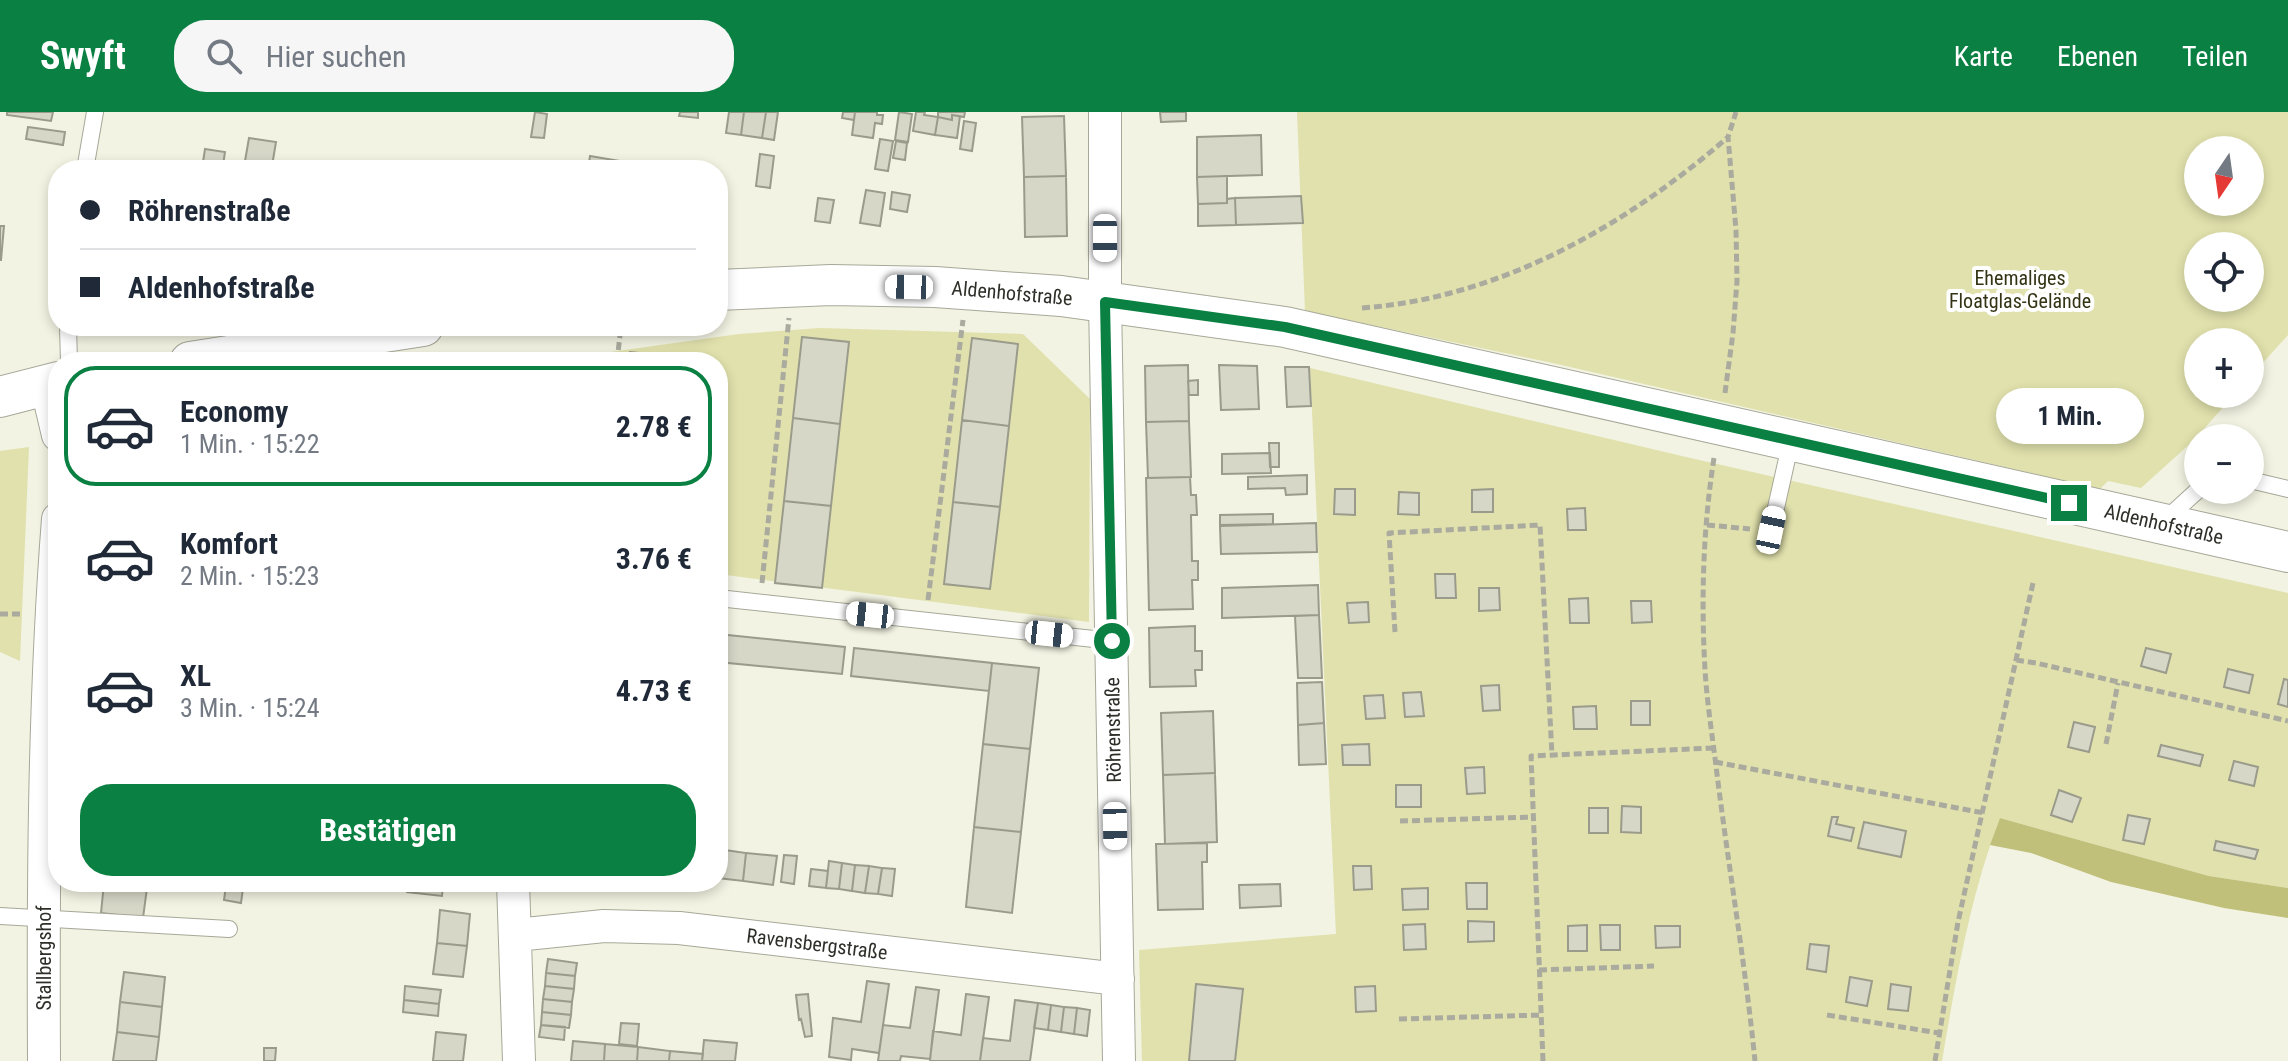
<!DOCTYPE html>
<html lang="de">
<meta charset="utf-8">
<style>
:root{--surface:#fff;--page:#f6f6f7;--text:#1f2937;--muted:#747a83;--line:#e0e1e3;--accent:#0b8043}
body{margin:0;font-family:"Roboto Condensed",sans-serif;background:var(--page);color:var(--text);height:100vh;display:flex;flex-direction:column;font-size:30px;white-space:nowrap}
*{box-sizing:border-box;margin:0}
p{font-size:26px;color:var(--muted)}
.icon{flex:none;width:44px;height:44px;fill:none;stroke:currentColor;stroke-width:2;stroke-linecap:round;stroke-linejoin:round}
.map{position:relative;flex:1;overflow:hidden}
.panel{position:absolute;left:48px;top:240px;width:680px;height:540px;display:flex;flex-direction:column;background:var(--surface);border-radius:32px;box-shadow:0 4px 12px #0003}
.panel>*{flex:none}
.top-card{position:absolute;left:48px;top:48px;width:680px;height:176px;border-radius:32px;box-shadow:0 4px 12px #0003;display:grid;align-content:center;height:176px;padding:0 32px;background:var(--surface)}
.needle{width:52px;rotate:193deg}
.fabs{position:absolute;left:2184px;top:24px;display:grid;gap:16px}
.fabs a{display:grid;place-items:center;width:80px;height:80px;border-radius:50%;background:var(--surface);box-shadow:0 4px 12px #0003;font-size:40px}
.end{position:absolute;width:36px;height:36px;margin:-18px;border:10px solid #0b8043;background:#fff;box-shadow:0 0 0 4px #fff}
.from{border-radius:50%}
.bubble{position:absolute;height:56px;border-radius:28px;background:var(--surface);box-shadow:0 4px 12px #0003;font-size:26px;font-weight:700;line-height:56px;text-align:center}
.car{position:absolute;width:24px;height:48px;margin:-24px -12px;border-radius:10px;box-shadow:0 0 6px 2px #0007;background:linear-gradient(#fff 24%,#345 0 40%,#fff 0 76%,#345 0 86%,#fff 0)}
.top-card b{display:flex;align-items:center;gap:28px;height:76px;font-size:30px}
.top-card b+b{border-top:2px solid var(--line)}
.top-card i{width:20px;height:20px;background:var(--text)}
ul{padding:14px 0 0;list-style:none}
li{display:flex;align-items:center;gap:24px;height:120px;margin:0 16px 12px;padding:0 16px;border:4px solid transparent;border-radius:32px}
li div{flex:1}
li b{display:block;font-size:30px}
li em{font-style:normal;font-weight:700}
li.on{border-color:var(--accent)}
li>.icon{width:72px;height:72px;stroke-width:1.5}
.cta{display:flex;gap:16px;margin-top:auto;padding:16px 32px}
.cta a{flex:1;height:92px;border-radius:32px;background:var(--accent);color:#fff;font-size:32px;font-weight:700;line-height:92px;text-align:center}
header{display:flex;align-items:center;gap:48px;box-sizing:border-box;height:112px;padding:0 40px;background:var(--accent);color:#fff}
header strong{font-size:38px}
nav{display:flex;gap:44px;margin-inline-start:auto;font-size:28px}
.search{width:560px;height:72px;background:var(--page);display:flex;align-items:center;gap:20px;box-sizing:border-box;padding:0 28px;border-radius:32px;color:var(--muted);font-size:30px}
.map>svg:first-child{display:block}
.green{fill:#e0e1ac;fill-rule:evenodd}
.forest{fill:#c0c07a}
.building{fill:#d6d7c7;stroke:#9b9b8c;stroke-width:2}
.lines{fill:none;stroke-linecap:round;stroke-linejoin:round}
.service-casing{stroke:#a7a899;stroke-width:18}
.minor-casing{stroke:#a7a899;stroke-width:34}
.tertiary-casing{stroke:#a7a899;stroke-width:42}
.path{stroke:#aaab9e;stroke-width:5;stroke-dasharray:8 4;stroke-linecap:butt}
.service{stroke:#fff;stroke-width:16}
.minor{stroke:#fff;stroke-width:32}
.tertiary{stroke:#fff;stroke-width:40}
.route{stroke:#0b8043;stroke-width:10}
.labels{text-anchor:middle;dominant-baseline:central;stroke-width:8;stroke-linejoin:round;paint-order:stroke}
.park-label{font-size:20px;fill:#343415;stroke:#fff}
.street-label{font-size:20px;fill:#2f2f29;stroke:#fff}
</style>
<header>
<strong>Swyft</strong>
<div class="search"><svg class="icon" aria-label="search" viewBox="0 0 24 24"><circle cx="10" cy="10" r="6"/><path d="M15 15l6 6"/></svg>Hier suchen</div>
<nav><a>Karte</a><a>Ebenen</a><a>Teilen</a></nav>
</header>
<div class="map">
<svg width="2288" height="949" viewBox="0 0 2288 949">
<rect width="100%" height="100%" fill="#f2f3e2"/>
<!-- green -->
<path class="green" d="M1297 0H2288V223L2250 265V230H2198V282H2235L2192 330 2141 376 2108 369 2100 377 1557 252 1305 199ZM2198 38H2250V90H2198ZM2198 134H2250V186H2198Z
M820 216 1023 222 1090 287 1089 510 718 462V250H539L739 222Z
M1310 256 1686 345 2288 481V776L2209 764 2000 706C1970 784 1956 867 1942 949H1142L1139 838 1336 822Z
M29 335 20 549 0 540V339Z"/>
<!-- forest -->
<path class="forest" d="M2000 706 2209 764 2288 776V806L2224 796 2111 770 2031 741 1990 733Z"/>
<!-- building -->
<path class="building" d="M7 0H53L51 9 7 3Z
M535 0 547 2 544 26 531 25Z
M680 0H698V6L679 4Z
M729 0H744L741 23 726 21Z
M744 0H766L762 26 741 23Z
M766 0H778L774 28 762 26Z
M843 0H855L854 8 842 6Z
M855 0H877V3H883L882 12 875 11 873 26 852 23Z
M899 0 912 2 908 30 895 28Z
M916 0H925L924 3 938 5 935 23 913 19Z
M938 0H965L964 5 952 3V8L938 5Z
M1160 0H1186V9L1161 10Z
M952 3 960 4 957 26 935 23 938 5 952 8Z
M1064 4 1066 64 1024 65 1022 5Z
M964 9 976 11 972 39 960 37Z
M28 15 65 20 63 33 26 27Z
M1261 23 1262 63 1197 65V25Z
M249 26 276 30 272 54 245 49Z
M880 27 893 29 888 59 875 57Z
M896 29 907 31 905 48 893 46Z
M205 37 225 40 223 53 203 50Z
M760 42 774 44 770 76 756 74Z
M590 44 626 50 625 58H588Z
M1066 64 1067 124 1025 125 1024 65Z
M1227 64V91L1198 92 1197 65Z
M866 78 885 81 880 114 860 111Z
M892 80 910 83 907 100 890 97Z
M1301 84 1303 111 1236 113 1235 86Z
M818 86 834 88 830 111 815 109Z
M1235 86 1236 113 1198 114V92L1227 91V87Z
M0 114H4L1 148H0Z
M802 225 849 230 840 312 793 306Z
M972 226 1018 232 1009 314 962 308Z
M630 240 676 245V250H629Z
M1188 253 1189 309 1146 310 1145 254Z
M1219 253 1257 254 1259 297 1221 298Z
M1285 255H1309L1311 294 1287 295Z
M1198 268V283H1189L1188 269Z
M793 306 840 312 831 394 784 389Z
M962 308 1009 314 1000 395 953 390Z
M1189 309 1191 365 1148 366 1146 310Z
M1269 331H1279V355H1270Z
M1270 341 1271 361 1222 362V342Z
M1307 363V382L1286 383 1285 376 1248 377V365Z
M1190 365 1191 383H1196L1197 403H1191L1192 449H1198V468H1192L1193 497 1149 498 1146 366Z
M1335 377H1355V403L1334 402Z
M1493 377V400H1472V378Z
M1399 380 1419 381V403L1398 402Z
M784 389 831 394 822 476 775 471Z
M953 390 1000 395 990 477 944 472Z
M1585 396 1586 418H1568L1567 397Z
M1273 402V412L1220 413V403Z
M1316 411 1317 440 1221 442 1220 414Z
M1435 462H1455L1456 486H1436Z
M1318 473 1319 503 1222 506V476Z
M1479 476H1499L1500 498 1479 499Z
M1588 486 1589 511H1570L1569 487Z
M1631 489H1651L1652 510 1632 511Z
M1368 490 1369 510 1349 511 1347 491Z
M1319 503 1322 566H1298L1295 504Z
M1195 514V539H1202V558H1195L1196 574 1150 575 1149 516Z
M718 522 845 535 842 562 718 550Z
M854 536 992 551 989 579 851 564Z
M2146 536 2171 542 2166 561 2141 554Z
M992 551 1039 556 1030 637 983 632Z
M2228 557 2253 563 2249 581 2224 575Z
M2284 567 2288 568V595L2278 592Z
M1322 570 1324 611 1298 613 1297 571Z
M1499 573 1500 598 1483 599 1481 574Z
M1421 580 1424 604 1405 605 1403 581Z
M1383 583 1385 606 1366 607 1364 584Z
M1631 589H1650V613H1631Z
M1596 594 1597 617H1574L1573 595Z
M1213 599 1215 661 1163 663 1161 601Z
M2074 610 2095 615 2089 640 2068 635Z
M1324 611 1326 652 1299 653 1298 613Z
M983 632 1030 637 1021 720 974 715Z
M1369 632 1370 653H1343L1342 633Z
M2161 633 2203 643 2200 654 2158 644Z
M2234 649 2258 655 2254 674 2229 668Z
M1484 655 1485 681 1467 682 1465 656Z
M1215 661 1217 730 1165 732 1163 663Z
M1396 673H1421V695H1396Z
M2059 678 2081 686 2072 710 2051 703Z
M1622 694 1641 695V721L1621 720Z
M1589 696H1608V721H1589Z
M2128 703 2150 707 2144 732 2123 728Z
M1832 705H1838L1836 712 1854 716 1851 729 1828 724Z
M1864 710 1906 719 1901 745 1858 736Z
M974 715 1021 720 1012 801 966 795Z
M2216 729 2258 738 2255 747 2214 738Z
M1207 731V750H1202L1203 797 1158 798 1156 732Z
M718 737 746 741 743 769 718 766Z
M746 741 777 744 773 773 743 769Z
M784 743 797 744 794 772 781 770Z
M829 749 842 751 839 777 826 776Z
M842 751 855 753 852 779 839 777Z
M855 753 869 754 865 781 852 779Z
M869 754 882 756 878 782 865 781Z
M1353 754H1371L1372 777 1354 778Z
M882 756 895 757 892 784 878 782Z
M811 757 828 759 826 776 809 774Z
M104 770H147V776Z
M408 770 443 771 442 784 407 780Z
M104 771 147 776 143 806 101 801Z
M1466 771H1487V797H1467Z
M1280 772 1281 794 1240 796 1239 773Z
M226 774 243 776 241 791 224 788Z
M1428 776V797L1403 798 1402 777Z
M440 798 470 802 467 834 437 831Z
M1468 809 1494 810V829L1468 830Z
M1425 812 1426 837 1404 838 1403 813Z
M1587 813V839H1568V814Z
M1600 813H1620V838H1601Z
M1655 814H1680V835L1656 836Z
M437 831 467 834 463 865 433 862Z
M1810 832 1829 834 1826 860 1807 857Z
M548 847 577 851 575 864 546 861Z
M124 860 165 865 162 895 120 890Z
M546 861 575 864 574 877 545 874Z
M1850 865 1872 869 1867 894 1846 890Z
M867 869 889 872 879 941 852 937 851 948 829 945 833 906 861 910Z
M1196 872 1243 877 1235 949H1189Z
M1891 872 1911 875 1908 899 1888 897Z
M405 874 441 878 439 892 404 888Z
M545 874 574 877 572 890 543 887Z
M1375 874 1376 899 1356 900 1355 875Z
M916 875 939 878 930 947 901 944 900 949H878L883 913 910 916Z
M808 882 812 924 805 925 801 907 799 908 796 883Z
M966 882 989 885 980 949H930L933 919 961 923Z
M543 887 572 890 571 903 542 900Z
M404 888 439 892 438 904 403 900Z
M1015 888 1038 891 1030 949H980L983 926 1010 929Z
M120 890 162 895 159 925 117 920Z
M1038 891 1051 893 1048 918 1034 916Z
M1051 893 1064 895 1061 920 1048 918Z
M1064 895 1077 896 1074 922 1061 920Z
M1077 896 1090 898 1087 924 1074 922Z
M542 900 571 903 569 916 541 913Z
M621 911 639 912 637 934 619 932Z
M541 913 565 915 564 928 539 925Z
M117 920 159 925 156 949H113Z
M436 920 466 923 463 949H433Z
M704 928 737 931 735 949H702Z
M573 929 605 932 604 949H571Z
M605 932 638 935 637 949H604Z
M638 935 670 939 669 949H637Z
M264 936H276L275 949H264Z
M670 939 703 942 702 949H669Z"/>
<g class="lines">
<!-- service casing -->
<g class="service-casing">
<path id="service" d="M85 58 95 0
M68 214 69 250
M2250 368 2288 377
M2164 409 2198 378
M1771 418 1791 329
M718 486 1112 529
M0 804 229 817"/>
</g>
<!-- minor casing -->
<g class="minor-casing">
<path id="minor" d="M1105 0V190L1119 949
M46 272 58 323
M513 770 519 949
M516 823 604 814 679 816 1118 867
M44 949C43 768 44 587 58 407"/>
</g>
<!-- tertiary casing -->
<g class="tertiary-casing">
<path id="tertiary" d="M718 178 831 173 935 175 1061 184 1285 215 2288 440
M190 250 423 214
M0 285 58 270"/>
</g>
<!-- path -->
<path class="path" d="M1362 196C1500 186 1625 114 1727 26
M617 250 621 214
M1725 281 1733 221 1737 169 1736 118 1728 25 1736 0
M1714 346C1703 416 1701 487 1705 558 1707 590 1712 622 1716 654 1728 752 1745 850 1755 949
M1707 413 1750 417
M762 471 789 206
M928 488 963 208
M0 502H22
M1395 520 1389 421 1540 413 1552 643
M2016 548 2036 551 2288 609
M2106 632 2118 571
M1715 650 1984 701
M1400 709 1533 705
M1539 858 1654 854
M1827 903 1939 921
M1399 907 1541 903
M1543 949 1531 644 1713 636
M1935 949 1958 810 2033 471"/>
<!-- service -->
<use href="#service" class="service"/>
<!-- minor -->
<use href="#minor" class="minor"/>
<!-- tertiary -->
<use href="#tertiary" class="tertiary"/>
</g>
<g class="lines">
<!-- route -->
<path class="route" d="M1112 529 1105 190 1285 215 2069 391"/>
</g>
<g class="labels">
<!-- park labels -->
<g class="park-label">
<text x="2020" y="166">Ehemaliges<tspan x="2020" dy="23">Floatglas-Gelände</tspan></text>
</g>
<!-- street labels -->
<g class="street-label">
<text transform="translate(1012 181) rotate(5)">Aldenhofstraße</text>
<text transform="translate(2164 412) rotate(13)">Aldenhofstraße</text>
<text transform="translate(1113 618) rotate(-91)">Röhrenstraße</text>
<text transform="translate(817 832) rotate(7)">Ravensbergstraße</text>
<text transform="translate(44 846) rotate(-90)">Stallbergshof</text>
</g>
</g>
</svg>
<div class="fabs">
<a><svg class="needle" viewBox="-14 -14 28 28"><path d="M0-13l5 13h-10z" fill="#e53935"/><path d="M0 13l5-13h-10z" fill="#747a83"/></svg></a>
<a><svg class="icon" aria-label="locate" viewBox="0 0 24 24"><circle cx="12" cy="12" r="6"/><path d="M12 2v4M12 18v4M2 12h4M18 12h4"/></svg></a>
<a>+</a>
<a>−</a>
</div>
<i class="end from" style="left:1112px;top:529px"></i>
<i class="end" style="left:2069px;top:391px"></i>
<div class="bubble" style="left:1996px;top:276px;width:148px">1 Min.</div>
<i class="car" style="left:1105px;top:126px;rotate:180deg"></i>
<i class="car" style="left:909px;top:175px;rotate:271deg"></i>
<i class="car" style="left:1771px;top:418px;rotate:12deg"></i>
<i class="car" style="left:870px;top:503px;rotate:276deg"></i>
<i class="car" style="left:1049px;top:522px;rotate:96deg"></i>
<i class="car" style="left:1115px;top:714px;rotate:179deg"></i>
<div class="top-card">
<b><i class="from"></i>Röhrenstraße</b>
<b><i></i>Aldenhofstraße</b>
</div>
<section class="panel">
<ul>
<li class="on"><svg class="icon" aria-label="car" viewBox="0 0 24 24"><path d="M5 17H2v-5l4-1 3-4h7l3 4 3 1v5h-3M9 17h6M6 11h13"/><circle cx="7" cy="17" r="2"/><circle cx="17" cy="17" r="2"/></svg><div><b>Economy</b><p>1 Min. · 15:22</p></div><em>2.78 €</em></li>
<li><svg class="icon" aria-label="car" viewBox="0 0 24 24"><path d="M5 17H2v-5l4-1 3-4h7l3 4 3 1v5h-3M9 17h6M6 11h13"/><circle cx="7" cy="17" r="2"/><circle cx="17" cy="17" r="2"/></svg><div><b>Komfort</b><p>2 Min. · 15:23</p></div><em>3.76 €</em></li>
<li><svg class="icon" aria-label="car" viewBox="0 0 24 24"><path d="M5 17H2v-5l4-1 3-4h7l3 4 3 1v5h-3M9 17h6M6 11h13"/><circle cx="7" cy="17" r="2"/><circle cx="17" cy="17" r="2"/></svg><div><b>XL</b><p>3 Min. · 15:24</p></div><em>4.73 €</em></li>
</ul>
<div class="cta"><a>Bestätigen</a></div>
</section>
</div>
